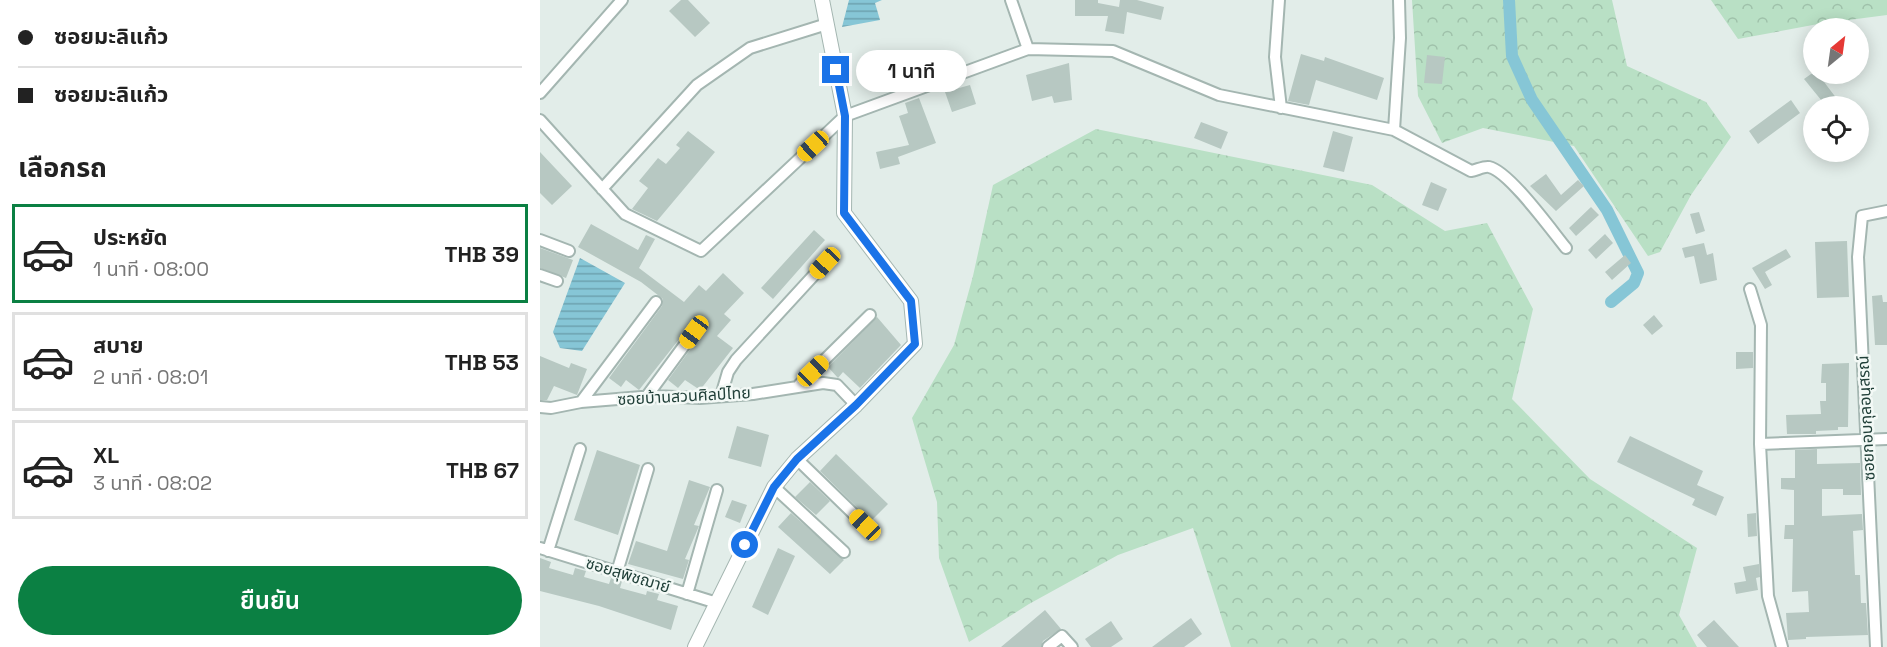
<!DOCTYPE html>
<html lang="th">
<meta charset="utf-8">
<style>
:root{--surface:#fff;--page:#f6f6f6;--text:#222;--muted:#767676;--line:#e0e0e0;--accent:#0b8043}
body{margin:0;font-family:"Space Grotesk","Noto Sans Thai",sans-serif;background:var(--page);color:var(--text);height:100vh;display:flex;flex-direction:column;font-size:22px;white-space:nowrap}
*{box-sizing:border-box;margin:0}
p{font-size:20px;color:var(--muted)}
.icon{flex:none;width:33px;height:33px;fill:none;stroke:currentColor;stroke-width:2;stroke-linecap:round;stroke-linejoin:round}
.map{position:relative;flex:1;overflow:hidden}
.sheet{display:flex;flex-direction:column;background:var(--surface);width:540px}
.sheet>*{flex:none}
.guide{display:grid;align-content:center;height:132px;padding:0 18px;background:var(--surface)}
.needle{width:39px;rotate:29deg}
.buttons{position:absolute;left:1263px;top:18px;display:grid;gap:12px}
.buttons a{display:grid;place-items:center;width:66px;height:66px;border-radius:50%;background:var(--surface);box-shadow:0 3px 15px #0003;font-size:30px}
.end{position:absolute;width:27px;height:27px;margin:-14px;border:8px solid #1a73e8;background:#fff;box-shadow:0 0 0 3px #fff}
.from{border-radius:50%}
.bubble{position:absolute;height:42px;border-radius:21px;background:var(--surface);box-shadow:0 3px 15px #0003;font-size:20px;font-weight:600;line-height:42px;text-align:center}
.car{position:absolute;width:18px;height:36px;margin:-18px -9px;border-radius:8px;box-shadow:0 0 4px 2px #0007;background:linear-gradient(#f5c518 24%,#345 0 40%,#f5c518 0 76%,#345 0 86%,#f5c518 0)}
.guide b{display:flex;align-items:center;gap:21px;height:57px;font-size:22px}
.guide b+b{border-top:2px solid var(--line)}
.guide i{width:15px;height:15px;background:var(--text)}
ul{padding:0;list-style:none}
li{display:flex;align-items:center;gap:18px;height:99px;margin:0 12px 9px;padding:0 6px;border:3px solid var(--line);border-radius:0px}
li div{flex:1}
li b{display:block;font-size:22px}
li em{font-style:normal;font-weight:600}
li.selected{border-color:var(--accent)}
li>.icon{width:54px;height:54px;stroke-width:1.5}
h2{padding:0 18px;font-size:27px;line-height:72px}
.button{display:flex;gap:12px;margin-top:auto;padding:12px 18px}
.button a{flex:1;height:69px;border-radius:36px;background:var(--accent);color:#fff;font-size:24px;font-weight:600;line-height:69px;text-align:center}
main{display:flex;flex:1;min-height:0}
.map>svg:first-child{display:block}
.forest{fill:url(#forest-crowns)}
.water{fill:url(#water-rules)}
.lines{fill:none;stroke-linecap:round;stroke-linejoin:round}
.canal{stroke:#86c6d6;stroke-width:12}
.building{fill:#b7c8c2}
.minor-casing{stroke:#a4b6b1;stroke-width:14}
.tertiary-casing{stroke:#a4b6b1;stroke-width:16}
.minor{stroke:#fff;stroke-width:10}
.tertiary{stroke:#fff;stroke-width:14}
.route{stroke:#1a73e8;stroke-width:8}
.labels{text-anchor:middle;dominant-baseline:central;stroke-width:5;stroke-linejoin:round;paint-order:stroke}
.street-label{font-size:16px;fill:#214039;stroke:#f3f9f6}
</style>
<main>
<section class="sheet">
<div class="guide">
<b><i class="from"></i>ซอยมะลิแก้ว</b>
<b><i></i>ซอยมะลิแก้ว</b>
</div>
<h2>เลือกรถ</h2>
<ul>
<li class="selected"><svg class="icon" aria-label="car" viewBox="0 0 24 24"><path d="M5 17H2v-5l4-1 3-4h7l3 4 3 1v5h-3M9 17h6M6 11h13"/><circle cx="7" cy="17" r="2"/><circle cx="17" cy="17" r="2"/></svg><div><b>ประหยัด</b><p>1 นาที · 08:00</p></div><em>THB 39</em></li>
<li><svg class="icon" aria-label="car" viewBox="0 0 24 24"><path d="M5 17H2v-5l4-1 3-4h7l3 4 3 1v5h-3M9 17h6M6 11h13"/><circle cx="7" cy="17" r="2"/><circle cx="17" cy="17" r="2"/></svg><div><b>สบาย</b><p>2 นาที · 08:01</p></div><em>THB 53</em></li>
<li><svg class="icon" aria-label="car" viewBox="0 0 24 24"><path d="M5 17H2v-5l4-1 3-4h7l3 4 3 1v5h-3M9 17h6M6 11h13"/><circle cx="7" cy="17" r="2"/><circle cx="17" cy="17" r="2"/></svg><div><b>XL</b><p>3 นาที · 08:02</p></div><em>THB 67</em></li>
</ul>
<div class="button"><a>ยืนยัน</a></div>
</section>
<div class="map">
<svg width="1347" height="647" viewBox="0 0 1347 647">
<defs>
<pattern id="forest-crowns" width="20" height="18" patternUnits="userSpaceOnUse" patternTransform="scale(1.5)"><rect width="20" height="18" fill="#b9e0c5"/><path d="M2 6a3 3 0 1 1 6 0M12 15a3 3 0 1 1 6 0" fill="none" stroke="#9fc1aa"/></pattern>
<pattern id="water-rules" width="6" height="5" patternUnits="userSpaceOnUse" patternTransform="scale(1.5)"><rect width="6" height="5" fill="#86c6d6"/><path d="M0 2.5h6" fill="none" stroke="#6da2af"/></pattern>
</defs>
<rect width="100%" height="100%" fill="#e2ede9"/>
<!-- forest -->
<path class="forest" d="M872 0H1072L1087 66 1166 102 1191 137 1151 195 1120 252 1108 256 1034 146 943 128 902 143 878 96Z
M1171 0H1347V15L1278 24 1198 39Z
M556 129 832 185 905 231 947 223 993 309 972 399 1050 479 1157 548 1139 615 1157 647H691L653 528 578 555 489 604 429 642 399 558 397 502 372 418 414 345 433 276 453 185Z"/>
<!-- water -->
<path class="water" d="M309 0H342L335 3 340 20 302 27Z
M40 258 85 283 42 351 20 348 13 332Z"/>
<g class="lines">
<!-- canal -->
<path class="canal" d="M969 0 972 56 992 100 1067 210 1098 273 1094 283 1071 302"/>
</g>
<!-- building -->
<path class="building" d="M141 0H148L170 23 155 37 129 11Z
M535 0H558V3L579 7 580 0H597L624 7 621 20 587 12 584 34 565 31 568 16H535Z
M761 54 784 61 785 57 844 78 837 100 776 80 769 105 748 101Z
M887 55 905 57 902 84 884 83Z
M529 63 532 100 514 103 512 96 492 101 486 75Z
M1271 74H1278L1297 99 1286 106 1264 79Z
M430 85 436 104 412 112 405 92Z
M379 98 396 143 358 157 360 164 340 169 336 152 369 145 359 116 368 113 365 103Z
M1251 100 1260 113 1218 144 1209 131Z
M661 122 688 132 681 149 654 138Z
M148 131 175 152 117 221 92 209 108 188 99 181 118 158 126 164 140 148 136 145Z
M793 131 813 137 804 172 783 167Z
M0 152 32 186 12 205 0 193Z
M1006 174 1021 195 1038 180 1044 186 1016 211 990 186Z
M891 182 907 189 898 211 882 205Z
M1051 207 1059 215 1036 236 1029 228Z
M1159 212 1165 231 1156 234 1150 214Z
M51 224 98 250 106 235 115 239 99 268 144 302 159 285 166 291 183 273 204 293 184 314 191 320 177 336 193 348 160 390 145 380 138 388 128 380 160 336 161 328 155 325 148 328 99 390 86 380 81 387 69 378 122 306 123 299 101 282 38 247Z
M274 230 285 240 233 299 221 288Z
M1065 234 1073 243 1056 259 1048 250Z
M1307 241 1309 297 1277 298 1275 242Z
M1164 243 1167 255 1173 253 1177 280 1160 284 1154 256 1145 258 1142 248Z
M0 248 33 260 26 278 0 268Z
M1246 249 1251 257 1225 272 1232 285 1225 289 1212 268Z
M1085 255 1091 263 1072 280 1065 272Z
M1342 295 1343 302H1347V345H1335L1332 296Z
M1114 315 1123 326 1112 335 1103 325Z
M337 317 361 345 320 388 303 372 298 378 288 367Z
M1196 352H1213V368L1196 369Z
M0 356 29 368 31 363 47 369 37 395 14 386 7 400H0Z
M1309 363 1308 427H1298V430L1276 431V434H1247L1246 415 1281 414 1280 401H1286V383H1281L1282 364Z
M197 426 229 435 221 467 188 458Z
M1090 436 1163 471 1157 485 1184 497 1176 516 1152 505 1155 499 1077 462Z
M1277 449V464L1320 463 1321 495H1303V489H1282V516L1322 514 1323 530 1313 531 1315 575H1320L1321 603H1326L1328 635 1266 637V639L1248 640 1246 613 1269 612 1268 591 1252 592 1253 539H1244L1245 525H1254V490L1241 489V478H1255V450Z
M57 450 100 465 78 535 34 520Z
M296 454 348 504 331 521 280 471Z
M149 480 170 487 154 525 159 526 145 559 149 560 143 579 88 564 96 541 127 551Z
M270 482 290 501 276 515 255 497Z
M192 500 207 505 200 523 185 517Z
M251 513 304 560 290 574 238 527Z
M1216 513 1217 536 1208 537 1207 514Z
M238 548 255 556 228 615 212 607Z
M0 558 11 562 9 568 33 575 35 568 46 571 44 577 69 584 71 578 82 581 80 588 106 595 107 591 119 594 117 600 138 606 131 630 59 606 0 591Z
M1219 564 1220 577 1216 578 1218 590 1196 594 1194 583 1206 581 1203 567Z
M505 610 521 629 503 641 501 647H461Z
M651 618 662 634 644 647H612Z
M1174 620 1199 647H1167L1157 635Z
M571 621 583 639 571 647H551L545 639Z"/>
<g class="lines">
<!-- minor casing -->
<g class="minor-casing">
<path id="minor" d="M471 0 488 49
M739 0 735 57 741 108
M0 93 82 0
M0 120 85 214 161 251 305 116 488 49 573 51 679 95 854 130 931 171C937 170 944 166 949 167 969 171 1012 231 1026 248
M854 130 860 38 859 0
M62 189 157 85 210 48 287 24
M0 240 29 251
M0 275 17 281
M1210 289 1221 325 1220 444 1228 596 1242 647
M259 385 330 315
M107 396 154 332
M181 396 188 372 196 360 285 263
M41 402 116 302
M0 407 11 408 41 402 114 396 160 398 213 394 283 383 297 385 316 405
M1220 444 1347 439
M257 459 325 525
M234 487 304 552
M0 548 177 603
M8 551 40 449
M77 572 108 469
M147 594 177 490
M508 647 522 636 532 647
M1336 647 1318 257 1322 216 1347 211"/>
</g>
<!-- tertiary casing -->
<g class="tertiary-casing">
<path id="tertiary" d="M155 647 234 487 257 459 316 405 375 344 371 301 304 213 305 116 282 0"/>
</g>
<!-- minor -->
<use href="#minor" class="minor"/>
<!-- tertiary -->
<use href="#tertiary" class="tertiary"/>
</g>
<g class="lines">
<!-- route -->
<path class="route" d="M205 545 234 487 257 459 316 405 375 344 371 301 304 213 305 116 296 70"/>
</g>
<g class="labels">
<!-- street labels -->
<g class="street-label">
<text transform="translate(144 396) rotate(-3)">ซอยบ้านสวนศิลป์ไทย</text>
<text transform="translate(1326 418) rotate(-93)">ซอยกอบกุลอนุสรณ์</text>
<text transform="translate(88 575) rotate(17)">ซอยสุพิชฌาย์</text>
</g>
</g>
</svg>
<div class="buttons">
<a><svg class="needle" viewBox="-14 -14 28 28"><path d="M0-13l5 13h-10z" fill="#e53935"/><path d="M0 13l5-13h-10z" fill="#767676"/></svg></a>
<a><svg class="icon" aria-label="locate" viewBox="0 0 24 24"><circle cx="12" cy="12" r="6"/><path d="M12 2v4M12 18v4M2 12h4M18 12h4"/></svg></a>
</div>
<i class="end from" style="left:205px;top:545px"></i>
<i class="end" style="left:296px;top:70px"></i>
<div class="bubble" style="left:316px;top:50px;width:111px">1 นาที</div>
<i class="car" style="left:273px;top:146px;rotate:227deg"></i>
<i class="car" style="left:285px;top:263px;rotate:223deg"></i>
<i class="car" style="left:154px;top:332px;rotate:216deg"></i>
<i class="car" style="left:273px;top:371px;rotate:46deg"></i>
<i class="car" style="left:325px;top:525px;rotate:314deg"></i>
</div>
</main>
